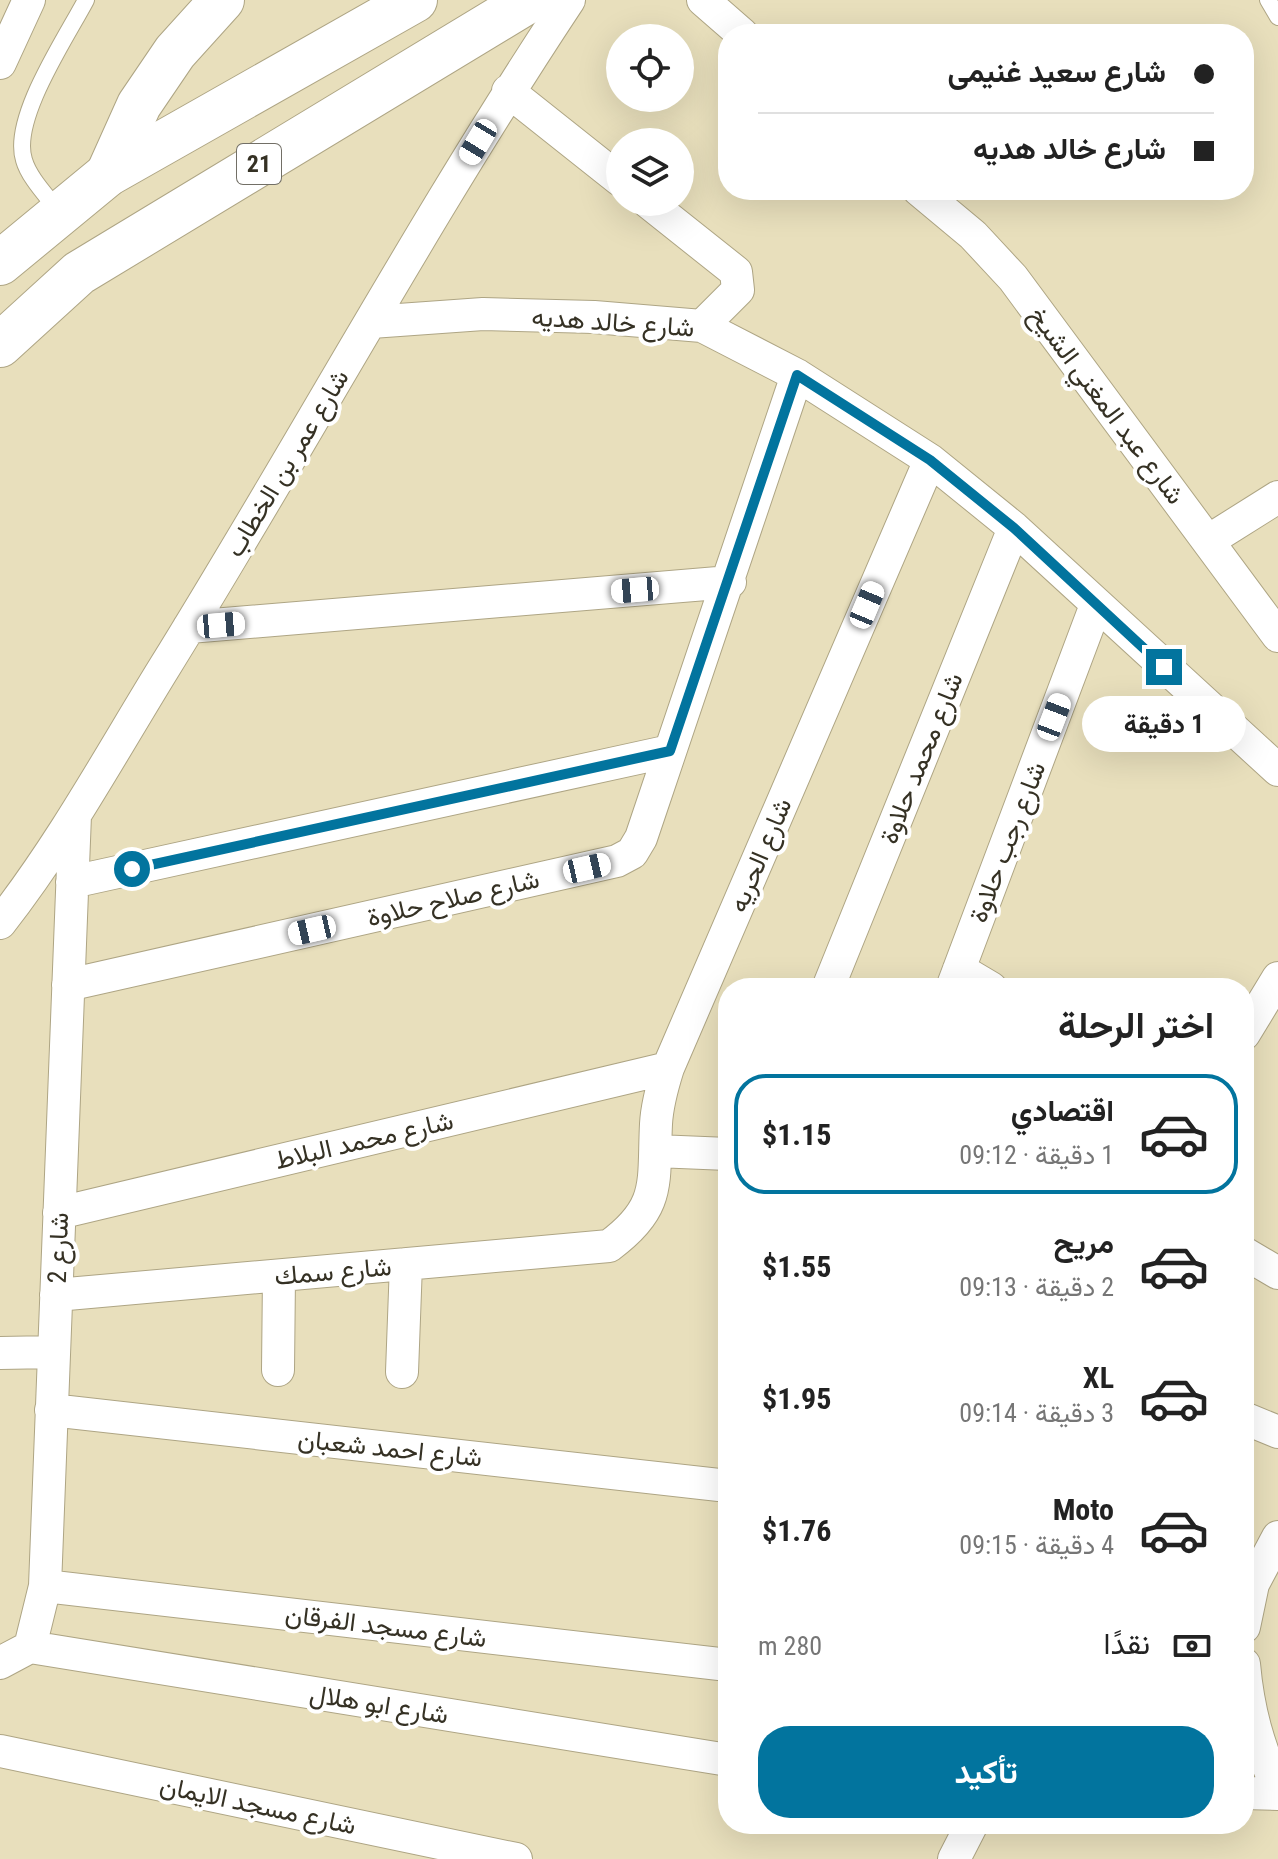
<!DOCTYPE html>
<html lang="ar">
<meta charset="utf-8">
<style>
:root{--surface:#fff;--page:#f6f6f6;--text:#222;--muted:#767676;--line:#e0e0e0;--accent:#02749e}
body{margin:0;font-family:"Roboto Condensed",Vazirmatn,sans-serif;background:var(--page);color:var(--text);direction:rtl;height:100vh;display:flex;flex-direction:column;font-size:30px;white-space:nowrap}
*{box-sizing:border-box;margin:0}
p{font-size:26px;color:var(--muted)}
.icon{flex:none;width:44px;height:44px;fill:none;stroke:currentColor;stroke-width:2;stroke-linecap:round;stroke-linejoin:round}
.map{position:relative;flex:1;overflow:hidden;direction:ltr}
.drawer{position:absolute;left:718px;top:978px;width:536px;height:856px;display:flex;flex-direction:column;background:var(--surface);border-radius:32px;box-shadow:0 8px 32px #0002;direction:rtl}
.drawer>*{flex:none}
.banner{position:absolute;left:718px;top:24px;width:536px;height:176px;border-radius:32px;box-shadow:0 8px 32px #0002;direction:rtl;display:grid;align-content:center;height:176px;padding:0 40px;background:var(--surface)}
.controls{position:absolute;left:606px;top:24px;display:grid;gap:16px}
.controls a{display:grid;place-items:center;width:88px;height:88px;border-radius:50%;background:var(--surface);box-shadow:0 8px 32px #0002;font-size:40px}
.end{position:absolute;width:36px;height:36px;margin:-18px;border:10px solid #02749e;background:#fff;box-shadow:0 0 0 4px #fff}
.from{border-radius:50%}
.bubble{position:absolute;height:56px;border-radius:28px;background:var(--surface);box-shadow:0 8px 32px #0002;font-size:26px;font-weight:700;line-height:56px;text-align:center;direction:rtl}
.car{position:absolute;width:24px;height:48px;margin:-24px -12px;border-radius:10px;box-shadow:0 0 6px 2px #0007;background:linear-gradient(#fff 24%,#345 0 40%,#fff 0 76%,#345 0 86%,#fff 0)}
.banner b{display:flex;align-items:center;gap:28px;height:76px;font-size:30px}
.banner b+b{border-top:2px solid var(--line)}
.banner i{width:20px;height:20px;background:var(--text)}
ul{padding:0;list-style:none}
li{display:flex;align-items:center;gap:24px;height:120px;margin:0 16px 12px;padding:0 24px;border:4px solid transparent;border-radius:32px}
li div{flex:1}
li b{display:block;font-size:30px}
li em{font-style:normal;font-weight:700}
li.selected{border-color:var(--accent)}
li>.icon{width:72px;height:72px;stroke-width:1.5}
h2{padding:0 40px;font-size:36px;line-height:96px}
.pay{display:flex;align-items:center;gap:20px;height:88px;padding:0 40px;font-size:30px}
.pay p{margin-inline-start:auto}
.button{display:flex;gap:16px;margin-top:auto;padding:16px 40px}
.button a{flex:1;height:92px;border-radius:32px;background:var(--accent);color:#fff;font-size:32px;font-weight:700;line-height:92px;text-align:center}
.map>svg:first-child{display:block}
.lines{fill:none;stroke-linecap:round;stroke-linejoin:round}
.service-casing{stroke:#aea584;stroke-width:18}
.minor-casing{stroke:#aea584;stroke-width:34}
.primary-casing{stroke:#aea584;stroke-width:46}
.trunk-casing{stroke:#aea584;stroke-width:46}
.service{stroke:#fff;stroke-width:16}
.minor{stroke:#fff;stroke-width:32}
.primary{stroke:#fff;stroke-width:44}
.trunk{stroke:#fff;stroke-width:44}
.route{stroke:#02749e;stroke-width:10}
.labels{text-anchor:middle;dominant-baseline:central;stroke-width:8;stroke-linejoin:round;paint-order:stroke}
.shield{fill:#fff;stroke:#726f66;stroke-width:2}
.shield-label{font-size:24px;font-weight:bold;fill:#353124}
.street-label{font-size:26px;fill:#353124;stroke:#fff}
</style>
<div class="map">
<svg width="1278" height="1859" viewBox="0 0 1278 1859">
<rect width="100%" height="100%" fill="#e8dfbc"/>
<g class="lines">
<!-- service casing -->
<g class="service-casing">
<path id="service" d="M1268 0 1278 17
M59 212C48 197 29 178 24 160 11 119 66 38 86 0"/>
</g>
<!-- minor casing -->
<g class="minor-casing">
<path id="minor" d="M703 0 742 34
M0 63 29 0
M508 91 620 180
M919 190 973 235 1013 278 1278 636
M648 202 736 272 738 290 702 326
M371 322 483 314 594 317 702 326 797 375 930 460 1014 528 1278 770
M1208 541 1278 497
M189 627 730 582
M72 882 670 751
M0 923C62 844 111 754 164 668 301 447 425 217 569 0
M959 969 991 988
M68 985 617 861 632 853 641 838 797 375
M828 988 1014 528
M952 988 1096 605
M1244 1034 1278 978
M656 1151 728 1154
M59 1213 668 1068
M1244 1253 1278 1273
M56 1295 609 1246C662 1207 653 1183 656 1124 657 1105 662 1087 668 1068L930 460
M0 1353 54 1352
M278 1370 279 1276
M402 1372 406 1264
M51 1410 728 1486
M1244 1418 1278 1432
M45 1586 728 1665
M1244 1627 1253 1584 1278 1537
M30 1647 728 1760
M0 1663 30 1647 45 1586 75 815
M1244 1664C1248 1709 1258 1747 1278 1788
M0 1751 516 1859
M1244 1793 1278 1794
M954 1859 972 1824"/>
</g>
<!-- primary casing -->
<g class="primary-casing">
<path id="primary" d="M108 174 139 105 175 52 222 0"/>
</g>
<!-- trunk casing -->
<g class="trunk-casing">
<path id="trunk" d="M0 263 108 174 415 0
M0 345 79 273 530 0"/>
</g>
<!-- service -->
<use href="#service" class="service"/>
<!-- minor -->
<use href="#minor" class="minor"/>
<!-- primary -->
<use href="#primary" class="primary"/>
<!-- trunk -->
<use href="#trunk" class="trunk"/>
</g>
<g class="lines">
<!-- route -->
<path class="route" d="M132 869 670 751 797 375 930 460 1014 528 1164 667"/>
</g>
<g class="labels">
<!-- shield labels -->
<rect class="shield" x="237" y="144" width="44" height="40" rx="6"/>
<g class="shield-label">
<text x="259" y="164">21</text>
</g>
<!-- street labels -->
<g class="street-label">
<text transform="translate(613 322) rotate(4)">شارع خالد هديه</text>
<text transform="translate(1107 405) rotate(53)">شارع عبد المغني الشيخ</text>
<text transform="translate(287 463) rotate(-59)">شارع عمر بن الخطاب</text>
<text transform="translate(921 758) rotate(-68)">شارع محمد حلاوة</text>
<text transform="translate(1007 842) rotate(-69)">شارع رجب حلاوة</text>
<text transform="translate(760 855) rotate(-67)">شارع الحريه</text>
<text transform="translate(453 898) rotate(-13)">شارع صلاح حلاوة</text>
<text transform="translate(364 1140) rotate(-13)">شارع محمد البلاط</text>
<text transform="translate(58 1248) rotate(-88)">شارع 2</text>
<text transform="translate(333 1271) rotate(-5)">شارع سمك</text>
<text transform="translate(390 1448) rotate(6)">شارع احمد شعبان</text>
<text transform="translate(386 1626) rotate(7)">شارع مسجد الفرقان</text>
<text transform="translate(379 1704) rotate(9)">شارع ابو هلال</text>
<text transform="translate(258 1805) rotate(12)">شارع مسجد الايمان</text>
</g>
</g>
</svg>
<div class="controls">
<a><svg class="icon" aria-label="locate" viewBox="0 0 24 24"><circle cx="12" cy="12" r="6"/><path d="M12 2v4M12 18v4M2 12h4M18 12h4"/></svg></a>
<a><svg class="icon" aria-label="layers" viewBox="0 0 24 24"><path d="M12 4l9 5-9 5-9-5zM3 14l9 5 9-5"/></svg></a>
</div>
<i class="end from" style="left:132px;top:869px"></i>
<i class="end" style="left:1164px;top:667px"></i>
<div class="bubble" style="left:1082px;top:696px;width:164px">1 دقيقة</div>
<i class="car" style="left:478px;top:142px;rotate:211deg"></i>
<i class="car" style="left:635px;top:590px;rotate:265deg"></i>
<i class="car" style="left:867px;top:605px;rotate:23deg"></i>
<i class="car" style="left:221px;top:625px;rotate:85deg"></i>
<i class="car" style="left:1054px;top:717px;rotate:21deg"></i>
<i class="car" style="left:587px;top:868px;rotate:77deg"></i>
<i class="car" style="left:312px;top:930px;rotate:257deg"></i>
<div class="banner">
<b><i class="from"></i>شارع سعيد غنيمى</b>
<b><i></i>شارع خالد هديه</b>
</div>
<section class="drawer">
<h2>اختر الرحلة</h2>
<ul>
<li class="selected"><svg class="icon" aria-label="car" viewBox="0 0 24 24"><path d="M5 17H2v-5l4-1 3-4h7l3 4 3 1v5h-3M9 17h6M6 11h13"/><circle cx="7" cy="17" r="2"/><circle cx="17" cy="17" r="2"/></svg><div><b>اقتصادي</b><p>1 دقيقة · 09:12</p></div><em>$1.15</em></li>
<li><svg class="icon" aria-label="car" viewBox="0 0 24 24"><path d="M5 17H2v-5l4-1 3-4h7l3 4 3 1v5h-3M9 17h6M6 11h13"/><circle cx="7" cy="17" r="2"/><circle cx="17" cy="17" r="2"/></svg><div><b>مريح</b><p>2 دقيقة · 09:13</p></div><em>$1.55</em></li>
<li><svg class="icon" aria-label="car" viewBox="0 0 24 24"><path d="M5 17H2v-5l4-1 3-4h7l3 4 3 1v5h-3M9 17h6M6 11h13"/><circle cx="7" cy="17" r="2"/><circle cx="17" cy="17" r="2"/></svg><div><b>XL</b><p>3 دقيقة · 09:14</p></div><em>$1.95</em></li>
<li><svg class="icon" aria-label="car" viewBox="0 0 24 24"><path d="M5 17H2v-5l4-1 3-4h7l3 4 3 1v5h-3M9 17h6M6 11h13"/><circle cx="7" cy="17" r="2"/><circle cx="17" cy="17" r="2"/></svg><div><b>Moto</b><p>4 دقيقة · 09:15</p></div><em>$1.76</em></li>
</ul>
<div class="pay"><svg class="icon" aria-label="cash" viewBox="0 0 24 24"><path d="M3 7h18v10H3z"/><circle cx="12" cy="12" r="2"/></svg>نقدًا<p>280 m</p></div>
<div class="button"><a>تأكيد</a></div>
</section>
</div>
